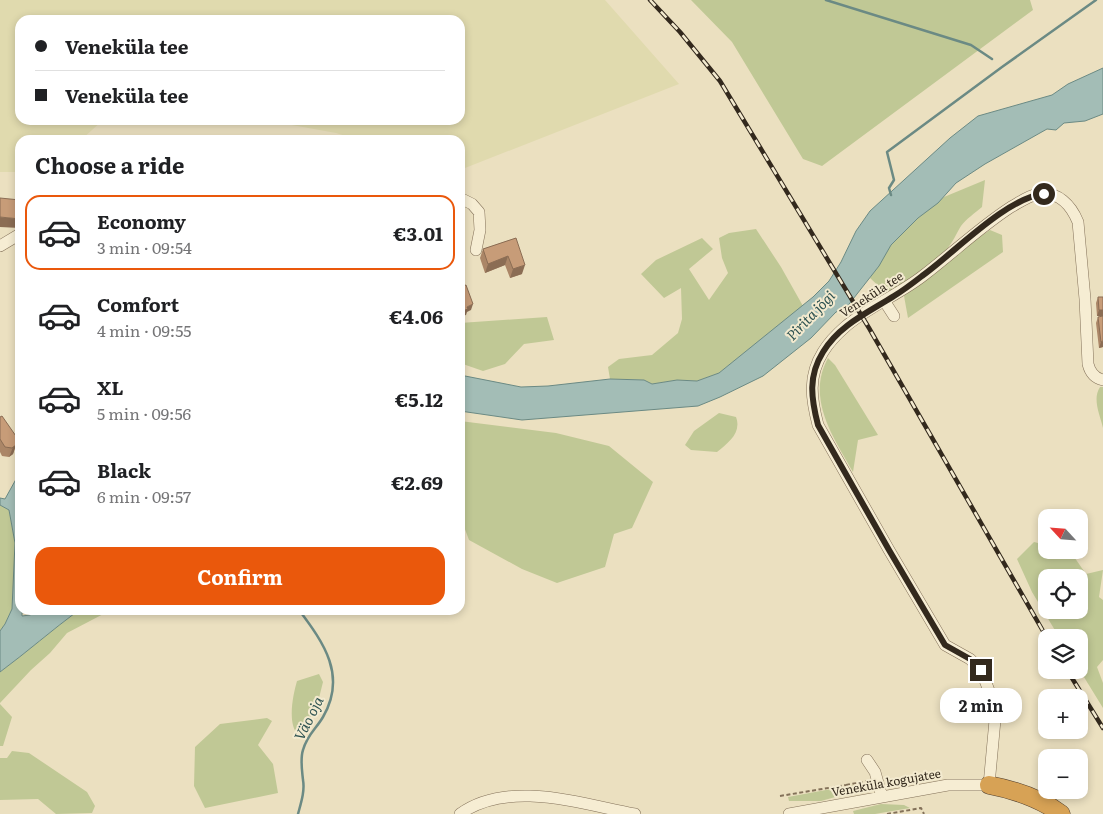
<!DOCTYPE html>
<meta charset="utf-8">
<style>
:root{--surface:#fff;--page:#f2f2f2;--text:#202124;--muted:#757577;--line:#e0e0e0;--accent:#ea580c}
body{margin:0;font-family:Literata,serif;background:var(--page);color:var(--text);height:100vh;display:flex;flex-direction:column;font-size:19px;white-space:nowrap}
*{box-sizing:border-box;margin:0}
p{font-size:16px;color:var(--muted)}
.icon{flex:none;width:28px;height:28px;fill:none;stroke:currentColor;stroke-width:2;stroke-linecap:round;stroke-linejoin:round}
.map{position:relative;flex:1;overflow:hidden}
.side{position:absolute;left:15px;top:135px;width:450px;height:480px;display:flex;flex-direction:column;background:var(--surface);border-radius:15px;box-shadow:0 2px 8px #0003}
.side>*{flex:none}
.top-card{position:absolute;left:15px;top:15px;width:450px;height:110px;border-radius:15px;box-shadow:0 2px 8px #0003;display:grid;align-content:center;height:110px;padding:0 20px;background:var(--surface)}
.needle{width:32px;rotate:296deg}
.tools{position:absolute;left:1038px;top:509px;display:grid;gap:10px}
.tools a{display:grid;place-items:center;width:50px;height:50px;border-radius:10px;background:var(--surface);box-shadow:0 2px 8px #0003;font-size:25px}
.end{position:absolute;width:22px;height:22px;margin:-11px;border:6px solid #33291d;background:#fff;box-shadow:0 0 0 2px #fff}
.from{border-radius:50%}
.bubble{position:absolute;height:35px;border-radius:15px;background:var(--surface);box-shadow:0 2px 8px #0003;font-size:16px;font-weight:700;line-height:35px;text-align:center}
.top-card b{display:flex;align-items:center;gap:18px;height:48px;font-size:19px}
.top-card b+b{border-top:1px solid var(--line)}
.top-card i{width:12px;height:12px;background:var(--text)}
ul{padding:0;list-style:none}
li{display:flex;align-items:center;gap:15px;height:75px;margin:0 10px 8px;padding:0 10px;border:2px solid transparent;border-radius:15px}
li div{flex:1}
li b{display:block;font-size:19px}
li em{font-style:normal;font-weight:700}
li.on{border-color:var(--accent)}
li>.icon{width:45px;height:45px;stroke-width:1.5}
h2{padding:0 20px;font-size:22px;line-height:60px}
.primary-button{display:flex;gap:10px;margin-top:auto;padding:10px 20px}
.primary-button a{flex:1;height:58px;border-radius:15px;background:var(--accent);color:#fff;font-size:20px;font-weight:700;line-height:58px;text-align:center}
.map>svg:first-child{display:block}
.farmland{fill:#e0daae}
.green{fill:#c0c895;fill-rule:evenodd}
.water{fill:#a3bdb6;stroke:#6b8a84}
.lines{fill:none;stroke-linecap:round;stroke-linejoin:round}
.stream{stroke:#6b8a84;stroke-width:2.5}
.minor-casing{stroke:#837159;stroke-width:12}
.highway-casing{stroke:#513f2e;stroke-width:19}
.path{stroke:#837159;stroke-width:2;stroke-dasharray:4 2.5;stroke-linecap:butt}
.minor{stroke:#f6edd3;stroke-width:11}
.highway{stroke:#d7a255;stroke-width:18}
.rail-casing{stroke:#33291d;stroke-width:4.5}
.rail{stroke:#f3eacf;stroke-width:2.5;stroke-dasharray:8;stroke-linecap:butt}
.wall{fill:#ab8667}
.shaded-wall{fill:#8b6d54}
.building{fill:#c79c78;stroke:#8b6d54}
.route{stroke:#33291d;stroke-width:6}
.labels{text-anchor:middle;dominant-baseline:central;stroke-width:4;stroke-linejoin:round;paint-order:stroke}
.street-label{font-size:12px;fill:#33291d;stroke:#f3eacf}
.water-label{font-size:14px;font-style:italic;fill:#2d5251;stroke:#f3eacf}
</style>
<div class="map">
<svg width="1103" height="814" viewBox="0 0 1103 814">
<rect width="100%" height="100%" fill="#ebe0c0"/>
<!-- farmland -->
<path class="farmland" d="M0 0H605L679 84 460 170V140H358L336 133 264 120H460V20H20V120H103L81 140H20V172H0Z"/>
<!-- green -->
<path class="green" d="M691 0H1030L1033 10 822 166 803 159 732 42Z
M985 180 982 207C975 213 966 219 961 226 956 234 953 242 947 249 930 267 908 282 886 293L870 278 891 245 918 218 944 197Z
M756 229 781 267 803 306 719 373 697 381 677 380 652 384 644 380 610 379 608 367 619 359 652 355 678 333 682 319 681 288 664 298 641 274 656 260 702 238 713 249 689 269 709 300 728 273 722 258 719 238 729 233Z
M990 230 1002 235 1003 252 908 318 904 296 973 241Z
M547 317 554 340 524 344 505 364 483 371 460 363V323Z
M828 358 835 365 878 435 858 440 853 472C833 437 806 398 828 358Z
M1100 387H1103V428C1100 415 1092 399 1100 387Z
M719 413 736 417C742 433 728 443 717 452L691 450 685 445 694 431Z
M460 421 556 433 609 446 653 482 632 528 614 534 605 567 557 583 522 569 469 540 460 516Z
M0 505 9 510 15 543 12 609 5 624 0 631Z
M1034 542 1046 545V550L1070 551 1086 574 1103 570 1099 597 1103 600V660L1097 667 1103 683V708L1079 669V638L1059 637 1032 592 1017 559ZM1046 578H1079V610H1046Z
M79 610H111L67 633 50 653 31 670 0 703V672C27 652 52 630 79 610Z
M319 674 323 682 316 710 298 735C287 723 293 695 297 681Z
M0 704 12 717 3 746H0Z
M267 718 272 721 258 745 273 764 278 793 205 808 194 786 195 747 220 724Z
M12 751 29 753 87 792 95 806 92 813 56 814 38 799 0 800V758H7Z
M872 782 863 793 850 794 849 788 850 786Z
M842 787 845 789 846 794 821 801H789L788 797Z
M881 804 904 805 910 808 875 814H854L853 811Z"/>
<!-- water -->
<path class="water" d="M1103 68V114L1085 121 1064 123 1056 130 1047 129 985 164 956 183 938 203 918 218 891 245 879 266 846 308 836 312 811 338 763 376 720 397 698 406 522 420 460 411V375L521 387 548 386 610 379 644 380 652 384 677 380 697 381 719 373 813 297 829 281 841 262 856 231 870 211 950 138 978 116 1052 95 1068 84Z
M20 472V610H22V616L30 615 39 610H79C52 630 27 652 0 672V631L5 624 12 609 15 543 9 510 0 505V498L5 499Z"/>
<g class="lines">
<!-- stream -->
<path class="stream" d="M826 0 971 45 992 59
M891 195 889 188 894 180 887 152 1002 67 1096 0
M298 814C301 803 305 791 303 780 302 770 300 759 303 750 307 735 316 729 323 717 347 676 324 643 299 610"/>
<!-- minor casing -->
<g class="minor-casing">
<path id="minor" d="M460 198 472 204 479 212 480 230 476 250
M0 246 20 234
M885 302 894 316
M867 760 875 772 882 797
M460 814C509 779 581 804 635 814
M789 814 948 785H989L995 720 993 701 981 670 970 659 945 645 889 550 818 425C811 398 808 376 823 352 829 342 837 334 845 327 868 307 900 294 924 275 954 252 980 227 1011 207 1020 202 1028 196 1038 194 1058 191 1071 205 1078 222L1085 299 1088 364C1090 372 1094 378 1103 380"/>
</g>
<!-- highway casing -->
<g class="highway-casing">
<path id="highway" d="M989 785C1015 790 1040 798 1061 814"/>
</g>
<!-- path -->
<path class="path" d="M846 785 868 781
M780 796 846 785 847 793
M887 814 921 808 924 814"/>
<!-- minor -->
<use href="#minor" class="minor"/>
<!-- highway -->
<use href="#highway" class="highway"/>
<!-- rail casing -->
<g class="rail-casing">
<path id="rail" d="M650 0 680 32 720 81 869 328 1047 638
M1067 670 1103 728"/>
</g>
<!-- rail -->
<use href="#rail" class="rail"/>
</g>
<!-- wall -->
<path class="wall" d="M516 238 522 274 510 278 505 265 485 273 480 258 483 249Z
M1098 297 1103 316H1097L1096 303Z
M1098 317 1103 347 1099 348 1096 323Z
M0 417 18 439 13 454 9 457 2 456 0 452Z"/>
<!-- shaded-wall -->
<path class="shaded-wall" d="M0 217 20 219V228L0 227Z
M508 256 505 265 485 273 488 264Z
M525 265 522 274 510 278 513 269Z
M473 304 471 310 467 312 466 315 460 317V312L467 307Z
M1099 310H1103V316H1097Z
M1103 341V347L1099 348 1101 342Z
M18 439 13 454 9 457 16 440Z"/>
<!-- building -->
<path class="building" d="M0 198 20 200V219L0 217Z
M516 238 525 265 513 269 508 256 488 264 483 249Z
M466 285 473 304 467 307 468 309 460 312V287Z
M1098 297H1103V310H1099Z
M1103 316V341L1101 342 1098 317Z
M2 416 18 439 16 440V445L12 448 5 447 0 439V417Z"/>
<g class="lines">
<!-- route -->
<path class="route" d="M981 670 970 659 945 645 889 550 818 425C811 398 808 376 823 352 839 325 869 312 894 296 904 290 913 283 922 276 953 254 1007 197 1044 194"/>
</g>
<g class="labels">
<!-- street labels -->
<g class="street-label">
<text transform="translate(871 294) rotate(-33)">Veneküla tee</text>
<text transform="translate(886 782) rotate(-10)">Veneküla kogujatee</text>
</g>
<!-- water labels -->
<g class="water-label">
<text transform="translate(810 315) rotate(-46)">Pirita jõgi</text>
<text transform="translate(308 718) rotate(-63)">Väo oja</text>
</g>
</g>
</svg>
<div class="tools">
<a><svg class="needle" viewBox="-14 -14 28 28"><path d="M0-13l5 13h-10z" fill="#e53935"/><path d="M0 13l5-13h-10z" fill="#757577"/></svg></a>
<a><svg class="icon" aria-label="locate" viewBox="0 0 24 24"><circle cx="12" cy="12" r="6"/><path d="M12 2v4M12 18v4M2 12h4M18 12h4"/></svg></a>
<a><svg class="icon" aria-label="layers" viewBox="0 0 24 24"><path d="M12 4l9 5-9 5-9-5zM3 14l9 5 9-5"/></svg></a>
<a>+</a>
<a>−</a>
</div>
<i class="end from" style="left:1044px;top:194px"></i>
<i class="end" style="left:981px;top:670px"></i>
<div class="bubble" style="left:940px;top:688px;width:82px">2 min</div>
<div class="top-card">
<b><i class="from"></i>Veneküla tee</b>
<b><i></i>Veneküla tee</b>
</div>
<section class="side">
<h2>Choose a ride</h2>
<ul>
<li class="on"><svg class="icon" aria-label="car" viewBox="0 0 24 24"><path d="M5 17H2v-5l4-1 3-4h7l3 4 3 1v5h-3M9 17h6M6 11h13"/><circle cx="7" cy="17" r="2"/><circle cx="17" cy="17" r="2"/></svg><div><b>Economy</b><p>3 min · 09:54</p></div><em>€3.01</em></li>
<li><svg class="icon" aria-label="car" viewBox="0 0 24 24"><path d="M5 17H2v-5l4-1 3-4h7l3 4 3 1v5h-3M9 17h6M6 11h13"/><circle cx="7" cy="17" r="2"/><circle cx="17" cy="17" r="2"/></svg><div><b>Comfort</b><p>4 min · 09:55</p></div><em>€4.06</em></li>
<li><svg class="icon" aria-label="car" viewBox="0 0 24 24"><path d="M5 17H2v-5l4-1 3-4h7l3 4 3 1v5h-3M9 17h6M6 11h13"/><circle cx="7" cy="17" r="2"/><circle cx="17" cy="17" r="2"/></svg><div><b>XL</b><p>5 min · 09:56</p></div><em>€5.12</em></li>
<li><svg class="icon" aria-label="car" viewBox="0 0 24 24"><path d="M5 17H2v-5l4-1 3-4h7l3 4 3 1v5h-3M9 17h6M6 11h13"/><circle cx="7" cy="17" r="2"/><circle cx="17" cy="17" r="2"/></svg><div><b>Black</b><p>6 min · 09:57</p></div><em>€2.69</em></li>
</ul>
<div class="primary-button"><a>Confirm</a></div>
</section>
</div>
